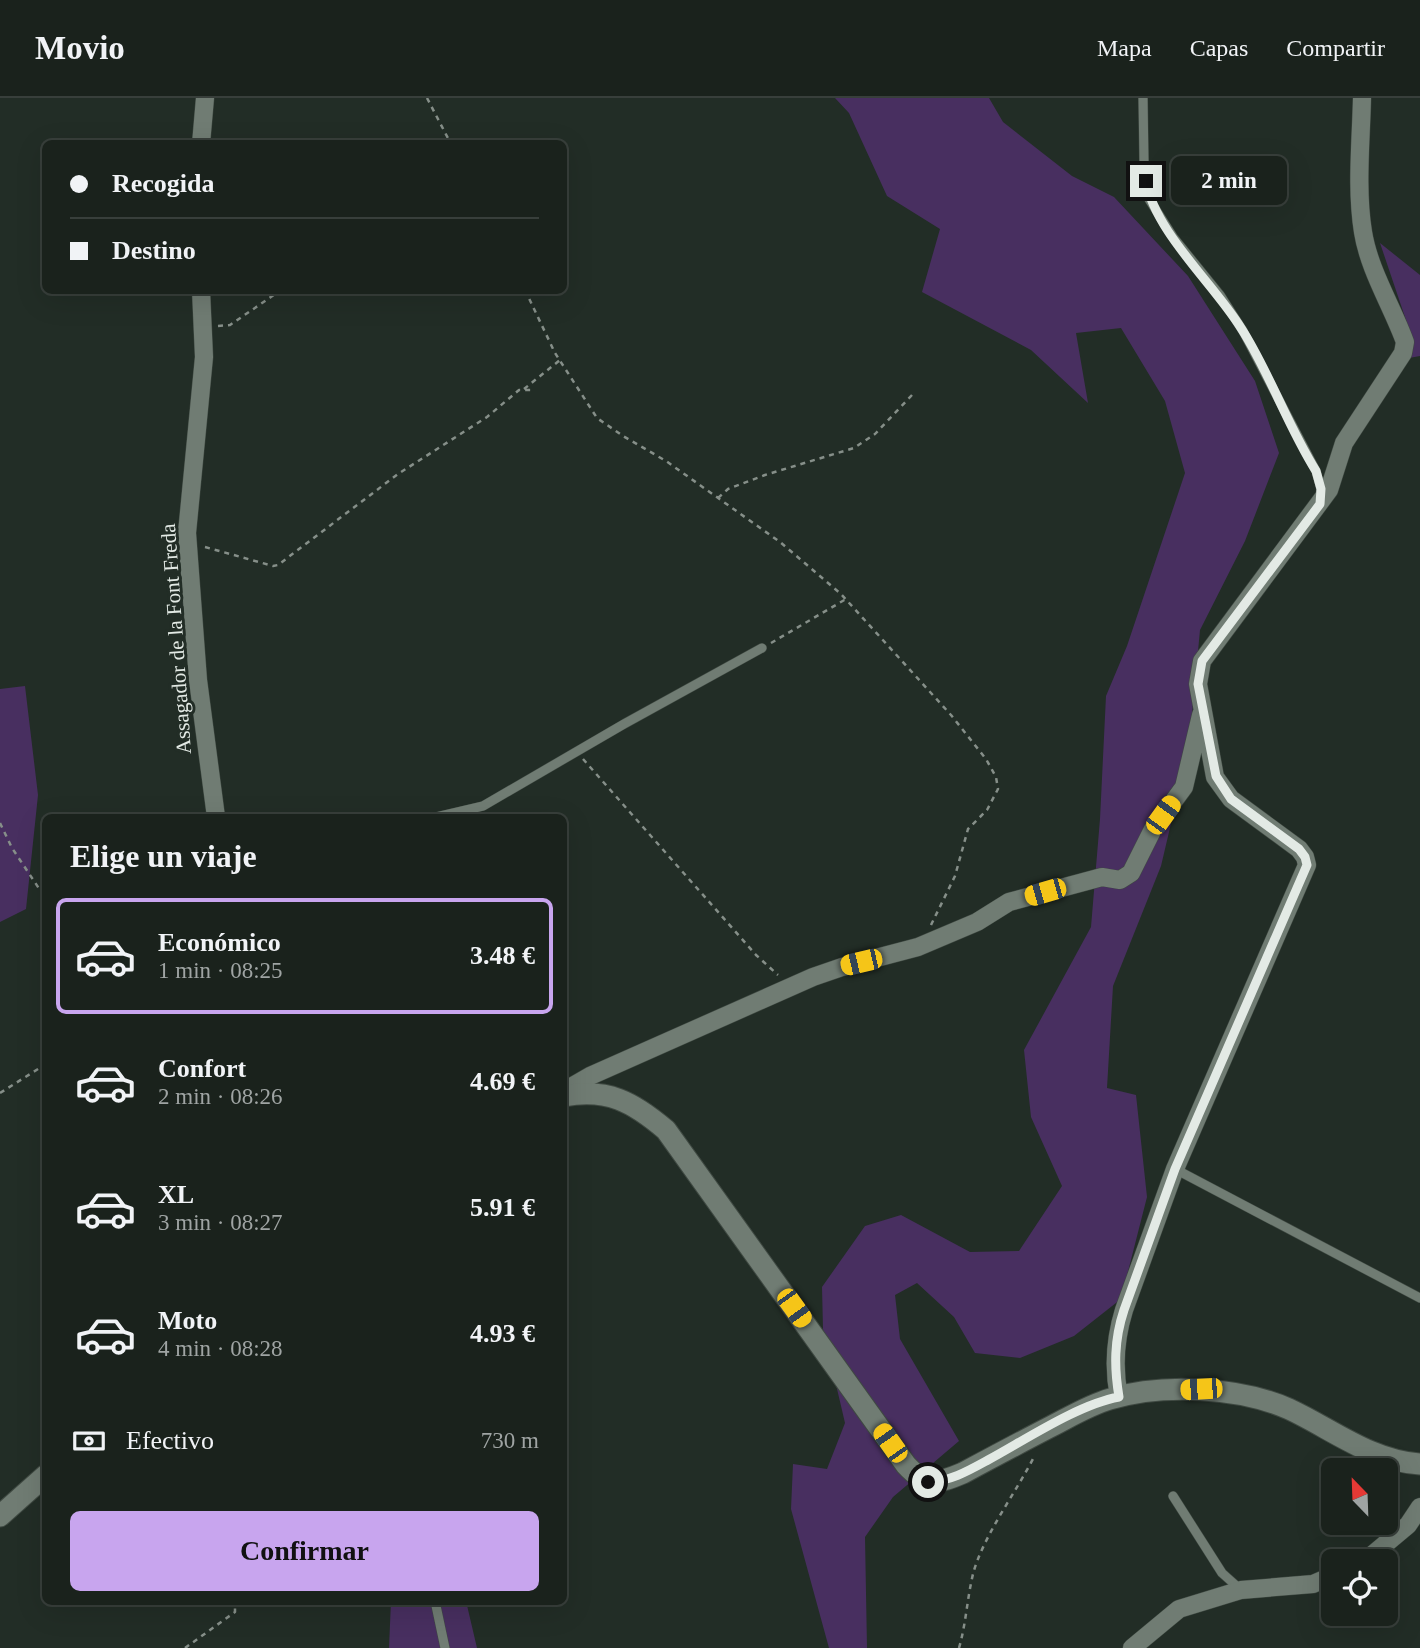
<!DOCTYPE html>
<html lang="es">
<meta charset="utf-8">
<style>
:root{--surface:#1a221c;--page:#232a25;--text:#f1f3f6;--muted:#9fa4a3;--line:#383f3b;--accent:#c8a5ee}
body{margin:0;font-family:Georgia,serif;background:var(--page);color:var(--text);height:100vh;display:flex;flex-direction:column;font-size:26px;white-space:nowrap}
*{box-sizing:border-box;margin:0}
p{font-size:23px;color:var(--muted)}
.icon{flex:none;width:38px;height:38px;fill:none;stroke:currentColor;stroke-width:2;stroke-linecap:round;stroke-linejoin:round}
.map{position:relative;flex:1;overflow:hidden}
.drawer{position:absolute;left:42px;top:716px;width:525px;height:791px;display:flex;flex-direction:column;background:var(--surface);border-radius:10px;box-shadow:0 7px 28px #0002,0 0 0 2px var(--line)}
.drawer>*{flex:none}
.top-card{position:absolute;left:42px;top:42px;width:525px;height:154px;border-radius:10px;box-shadow:0 7px 28px #0002,0 0 0 2px var(--line);display:grid;align-content:center;height:154px;padding:0 28px;background:var(--surface)}
.needle{width:46px;rotate:337deg}
.fabs{position:absolute;left:1321px;top:1360px;display:grid;gap:14px}
.fabs a{display:grid;place-items:center;width:77px;height:77px;border-radius:10px;background:var(--surface);box-shadow:0 7px 28px #0002,0 0 0 2px var(--line);font-size:35px}
.end{position:absolute;width:32px;height:32px;margin:-16px;border:9px solid #e3eae5;background:#111;box-shadow:0 0 0 4px #111}
.from{border-radius:50%}
.bubble{position:absolute;height:49px;border-radius:10px;background:var(--surface);box-shadow:0 7px 28px #0002,0 0 0 2px var(--line);font-size:23px;font-weight:700;line-height:49px;text-align:center}
.car{position:absolute;width:21px;height:42px;margin:-21px -10px;border-radius:9px;box-shadow:0 0 5px 2px #0007;background:linear-gradient(#f5c518 24%,#345 0 40%,#f5c518 0 76%,#345 0 86%,#f5c518 0)}
.top-card b{display:flex;align-items:center;gap:24px;height:66px;font-size:26px}
.top-card b+b{border-top:2px solid var(--line)}
.top-card i{width:18px;height:18px;background:var(--text)}
ul{padding:0;list-style:none}
li{display:flex;align-items:center;gap:21px;height:116px;margin:0 14px 10px;padding:0 14px;border:4px solid transparent;border-radius:10px}
li div{flex:1}
li b{display:block;font-size:26px}
li em{font-style:normal;font-weight:700}
li.current{border-color:var(--accent)}
li>.icon{width:63px;height:63px;stroke-width:1.5}
h2{padding:0 28px;font-size:32px;line-height:84px}
.pay{display:flex;align-items:center;gap:18px;height:77px;padding:0 28px;font-size:26px}
.pay p{margin-inline-start:auto}
.primary-button{display:flex;gap:14px;margin-top:auto;padding:14px 28px}
.primary-button a{flex:1;height:80px;border-radius:10px;background:var(--accent);color:#111;font-size:28px;font-weight:700;line-height:80px;text-align:center}
header{display:flex;align-items:center;gap:42px;box-sizing:border-box;height:98px;padding:0 35px;background:var(--surface);border-bottom:2px solid var(--line)}
header strong{font-size:33px}
nav{display:flex;gap:38px;margin-inline-start:auto;font-size:24px}
.map>svg:first-child{display:block}
.green{fill:#482f60}
.lines{fill:none;stroke-linecap:round;stroke-linejoin:round}
.service-casing{stroke:#3f4942;stroke-width:10}
.minor-casing{stroke:#3f4942;stroke-width:19}
.tertiary-casing{stroke:#3f4942;stroke-width:23}
.path{stroke:#868f89;stroke-width:2.5;stroke-dasharray:5 5;stroke-linecap:butt}
.service{stroke:#707c73;stroke-width:9}
.minor{stroke:#707c73;stroke-width:18}
.tertiary{stroke:#707c73;stroke-width:21}
.route{stroke:#e3eae5;stroke-width:9}
.labels{text-anchor:middle;dominant-baseline:central;stroke-width:6;stroke-linejoin:round;paint-order:stroke}
.street-label{font-size:21px;fill:#e3eae5;stroke:#222d26}
</style>
<header>
<strong>Movio</strong>
<nav><a>Mapa</a><a>Capas</a><a>Compartir</a></nav>
</header>
<div class="map">
<svg width="1420" height="1550" viewBox="0 0 1420 1550">
<rect width="100%" height="100%" fill="#222d26"/>
<!-- green -->
<path class="green" d="M835 0H989L1003 24 1072 78 1114 99 1188 178 1255 283 1279 355 1245 443 1200 532 1189 649 1161 768 1113 888 1107 990 1136 997 1147 1099 1121 1201 1074 1238 1020 1260 975 1255 954 1219 917 1185 895 1197 900 1241 959 1343 893 1399 865 1439 867 1550H829L791 1411 793 1366 827 1371 845 1325 823 1231 822 1189 865 1128 901 1117 970 1154 1019 1153 1062 1088 1031 1019 1024 952 1091 829 1100 721 1106 598 1127 548 1185 375 1165 303 1121 230 1076 235 1088 305 1031 252 922 194 940 131 887 98 849 15Z
M1380 145 1420 177V258L1409 260 1407 225Z
M25 588 38 697 26 811 0 824V591Z
M391 1503H466L477 1550H389Z"/>
<g class="lines">
<!-- service casing -->
<g class="service-casing">
<path id="service" d="M1143 0 1144 63 1149 101 1173 139 1220 197 1243 233 1316 373 1321 391 1320 401
M436 719 483 708 624 626 762 550
M1175 1071 1420 1200
M1173 1398 1222 1475 1241 1492
M435 1503 445 1550"/>
</g>
<!-- minor casing -->
<g class="minor-casing">
<path id="minor" d="M201 46 205 0
M201 192 204 259 187 435 198 582 216 719
M564 993 590 978 813 879 842 869 918 849 977 824 1009 804 1102 779 1120 782 1131 775 1153 731 1184 689 1201 617
M1119 1299C1113 1269 1115 1241 1124 1212L1175 1071 1307 767 1305 759 1299 751 1231 701 1215 679 1198 586 1202 563 1329 392 1344 345 1403 255 1405 244C1392 208 1369 172 1363 134 1356 91 1361 44 1362 0
M1365 1463 1408 1427 1420 1409
M1132 1550 1179 1511 1241 1492 1313 1486 1334 1477"/>
</g>
<!-- tertiary casing -->
<g class="tertiary-casing">
<path id="tertiary" d="M564 998C608 990 633 1004 666 1032L906 1367C926 1389 937 1386 963 1375 991 1360 1019 1345 1048 1330 1068 1320 1089 1307 1110 1301 1163 1285 1239 1289 1289 1311 1332 1331 1371 1363 1420 1366
M0 1418 46 1377"/>
</g>
<!-- path -->
<path class="path" d="M427 0 451 46
M525 192 555 255 597 320 623 338 666 363 780 444 841 496 951 617 986 661 996 679 998 691 987 712 968 731 955 778 931 827
M218 228 230 227 281 192
M524 291 560 262
M718 400 728 391 765 377 854 350 875 336 912 297
M205 449 273 468 278 467 398 376 487 319 519 292H533
M771 545 846 501
M583 661 756 857 778 877
M0 725 12 750 46 801
M0 995 46 966
M185 1550 235 1514V1503
M959 1550C966 1526 967 1501 973 1476 983 1438 1017 1393 1035 1357"/>
<!-- service -->
<use href="#service" class="service"/>
<!-- minor -->
<use href="#minor" class="minor"/>
<!-- tertiary -->
<use href="#tertiary" class="tertiary"/>
</g>
<g class="lines">
<!-- route -->
<path class="route" d="M928 1384C951 1383 968 1373 988 1362 1025 1342 1079 1306 1119 1299 1114 1269 1114 1242 1124 1212L1175 1071 1307 767 1305 759 1299 751 1231 701 1216 678 1198 586 1202 563 1320 406 1321 391 1316 373C1287 327 1270 275 1241 230 1213 185 1155 134 1146 83"/>
</g>
<g class="labels">
<!-- street labels -->
<g class="street-label">
<text transform="translate(176 541) rotate(-94)">Assagador de la Font Freda</text>
</g>
</g>
</svg>
<div class="fabs">
<a><svg class="needle" viewBox="-14 -14 28 28"><path d="M0-13l5 13h-10z" fill="#e53935"/><path d="M0 13l5-13h-10z" fill="#9fa4a3"/></svg></a>
<a><svg class="icon" aria-label="locate" viewBox="0 0 24 24"><circle cx="12" cy="12" r="6"/><path d="M12 2v4M12 18v4M2 12h4M18 12h4"/></svg></a>
</div>
<i class="end from" style="left:928px;top:1384px"></i>
<i class="end" style="left:1146px;top:83px"></i>
<div class="bubble" style="left:1171px;top:58px;width:116px">2 min</div>
<i class="car" style="left:1163px;top:717px;rotate:36deg"></i>
<i class="car" style="left:1045px;top:794px;rotate:254deg"></i>
<i class="car" style="left:861px;top:864px;rotate:257deg"></i>
<i class="car" style="left:794px;top:1210px;rotate:144deg"></i>
<i class="car" style="left:1201px;top:1291px;rotate:267deg"></i>
<i class="car" style="left:890px;top:1345px;rotate:325deg"></i>
<div class="top-card">
<b><i class="from"></i>Recogida</b>
<b><i></i>Destino</b>
</div>
<section class="drawer">
<h2>Elige un viaje</h2>
<ul>
<li class="current"><svg class="icon" aria-label="car" viewBox="0 0 24 24"><path d="M5 17H2v-5l4-1 3-4h7l3 4 3 1v5h-3M9 17h6M6 11h13"/><circle cx="7" cy="17" r="2"/><circle cx="17" cy="17" r="2"/></svg><div><b>Económico</b><p>1 min · 08:25</p></div><em>3.48 €</em></li>
<li><svg class="icon" aria-label="car" viewBox="0 0 24 24"><path d="M5 17H2v-5l4-1 3-4h7l3 4 3 1v5h-3M9 17h6M6 11h13"/><circle cx="7" cy="17" r="2"/><circle cx="17" cy="17" r="2"/></svg><div><b>Confort</b><p>2 min · 08:26</p></div><em>4.69 €</em></li>
<li><svg class="icon" aria-label="car" viewBox="0 0 24 24"><path d="M5 17H2v-5l4-1 3-4h7l3 4 3 1v5h-3M9 17h6M6 11h13"/><circle cx="7" cy="17" r="2"/><circle cx="17" cy="17" r="2"/></svg><div><b>XL</b><p>3 min · 08:27</p></div><em>5.91 €</em></li>
<li><svg class="icon" aria-label="car" viewBox="0 0 24 24"><path d="M5 17H2v-5l4-1 3-4h7l3 4 3 1v5h-3M9 17h6M6 11h13"/><circle cx="7" cy="17" r="2"/><circle cx="17" cy="17" r="2"/></svg><div><b>Moto</b><p>4 min · 08:28</p></div><em>4.93 €</em></li>
</ul>
<div class="pay"><svg class="icon" aria-label="cash" viewBox="0 0 24 24"><path d="M3 7h18v10H3z"/><circle cx="12" cy="12" r="2"/></svg>Efectivo<p>730 m</p></div>
<div class="primary-button"><a>Confirmar</a></div>
</section>
</div>
